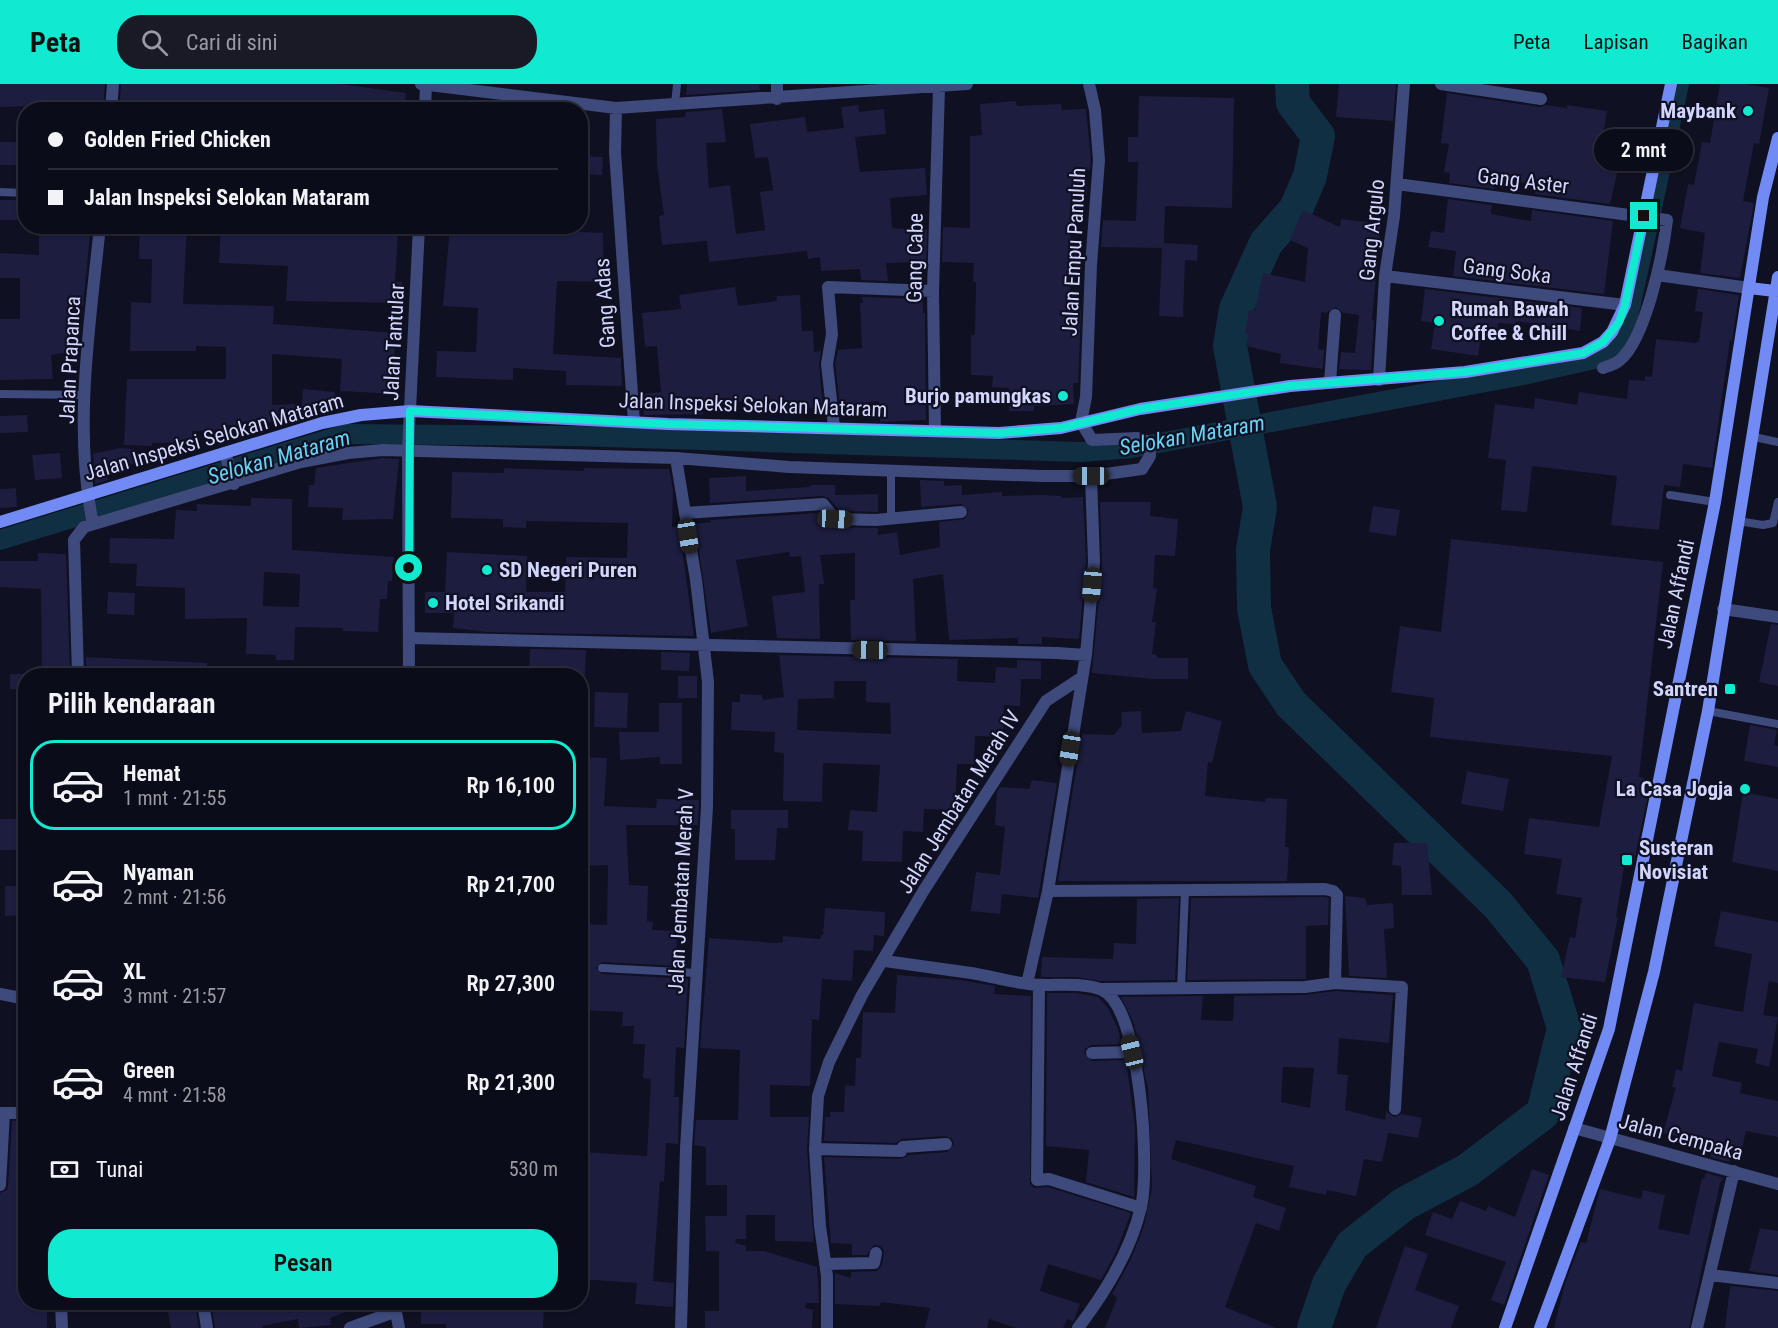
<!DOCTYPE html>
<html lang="id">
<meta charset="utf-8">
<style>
:root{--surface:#0b0c19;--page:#191a26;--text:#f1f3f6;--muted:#9a9ba2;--line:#2b2c38;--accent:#11e9d0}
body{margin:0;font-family:"Roboto Condensed",sans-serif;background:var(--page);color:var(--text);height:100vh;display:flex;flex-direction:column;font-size:22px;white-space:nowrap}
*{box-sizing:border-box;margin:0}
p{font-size:20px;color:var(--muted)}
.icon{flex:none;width:33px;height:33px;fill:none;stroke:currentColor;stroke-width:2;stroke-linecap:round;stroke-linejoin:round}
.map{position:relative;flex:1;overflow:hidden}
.sheet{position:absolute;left:18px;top:584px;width:570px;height:642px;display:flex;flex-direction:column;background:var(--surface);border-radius:24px;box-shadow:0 2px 4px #0004,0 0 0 2px var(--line)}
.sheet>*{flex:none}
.guide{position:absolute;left:18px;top:18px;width:570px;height:132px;border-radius:24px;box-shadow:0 2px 4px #0004,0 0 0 2px var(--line);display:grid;align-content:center;height:132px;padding:0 30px;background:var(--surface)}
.end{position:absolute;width:27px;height:27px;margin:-14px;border:8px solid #11e9d0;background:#111;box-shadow:0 0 0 3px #111}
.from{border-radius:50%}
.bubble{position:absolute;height:42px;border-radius:21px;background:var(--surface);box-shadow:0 2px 4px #0004,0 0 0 2px var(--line);font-size:20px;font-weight:600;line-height:42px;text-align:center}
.car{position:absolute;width:18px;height:36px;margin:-18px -9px;border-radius:8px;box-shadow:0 0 4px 2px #0007;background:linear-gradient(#222 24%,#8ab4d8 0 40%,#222 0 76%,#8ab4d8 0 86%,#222 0)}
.guide b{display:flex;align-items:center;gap:21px;height:57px;font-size:22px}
.guide b+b{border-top:2px solid var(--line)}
.guide i{width:15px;height:15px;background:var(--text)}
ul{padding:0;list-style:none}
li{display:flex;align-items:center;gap:18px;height:90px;margin:0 12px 9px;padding:0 18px;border:3px solid transparent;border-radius:24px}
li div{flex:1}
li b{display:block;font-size:22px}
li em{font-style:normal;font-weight:600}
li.active{border-color:var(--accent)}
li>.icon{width:54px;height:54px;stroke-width:1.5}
h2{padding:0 30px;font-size:27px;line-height:72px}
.pay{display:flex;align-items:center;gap:15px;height:66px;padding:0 30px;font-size:22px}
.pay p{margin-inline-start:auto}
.action{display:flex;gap:12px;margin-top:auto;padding:12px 30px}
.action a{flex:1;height:69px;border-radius:24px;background:var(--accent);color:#111;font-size:24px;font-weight:600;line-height:69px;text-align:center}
header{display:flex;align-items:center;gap:36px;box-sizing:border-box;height:84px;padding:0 30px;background:var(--accent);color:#111}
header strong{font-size:28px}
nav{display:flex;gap:33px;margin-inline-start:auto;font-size:21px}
.search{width:420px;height:54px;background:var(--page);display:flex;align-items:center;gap:15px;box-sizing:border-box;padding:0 21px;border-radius:24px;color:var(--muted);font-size:22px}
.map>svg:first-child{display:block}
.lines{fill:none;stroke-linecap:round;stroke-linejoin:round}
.canal{stroke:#112f43;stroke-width:20}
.river{stroke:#112f43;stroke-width:34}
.building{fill:#1d1d40;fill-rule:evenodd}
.service{stroke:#3e497c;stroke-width:8}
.minor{stroke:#3e497c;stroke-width:12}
.tertiary{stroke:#3e497c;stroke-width:12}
.secondary{stroke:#718af4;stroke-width:12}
.route{stroke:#11e9d0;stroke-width:8}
.poi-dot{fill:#11e9d0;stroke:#0f1021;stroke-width:2}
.labels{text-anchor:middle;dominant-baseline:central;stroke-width:4.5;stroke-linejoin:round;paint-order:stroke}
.poi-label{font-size:21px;font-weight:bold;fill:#d2d6fc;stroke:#0f1021;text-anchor:end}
.street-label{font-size:21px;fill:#d2d6fc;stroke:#0f1021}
.water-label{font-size:22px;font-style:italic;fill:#68d1f4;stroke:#0f1021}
</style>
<header>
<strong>Peta</strong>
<div class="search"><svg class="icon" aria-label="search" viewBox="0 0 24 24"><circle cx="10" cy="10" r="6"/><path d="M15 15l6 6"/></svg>Cari di sini</div>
<nav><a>Peta</a><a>Lapisan</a><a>Bagikan</a></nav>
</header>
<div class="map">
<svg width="1778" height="1244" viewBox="0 0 1778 1244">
<rect width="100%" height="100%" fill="#0f1021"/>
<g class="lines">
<!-- canal -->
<path class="canal" d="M0 456 346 350 575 352 1081 368 1132 364 1518 292 1599 274 1624 251 1679 0"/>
<!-- river -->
<path class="river" d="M1292 0 1293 19 1318 52 1310 92 1296 125 1266 159 1236 225 1230 262 1260 423 1253 466 1254 524 1265 581 1291 620 1498 821 1543 876 1564 944 1543 1029 1468 1086 1404 1120 1352 1161 1329 1200 1314 1244"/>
</g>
<!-- building -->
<path class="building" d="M0 0H105L103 25 70 24V21L0 23Z
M121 0H340L406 9 404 26H232L212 22V26H119Z
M687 0H759L760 6 686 11Z
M1339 0H1396L1393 37 1336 33Z
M1720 0H1745L1769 4 1759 60 1754 59 1743 117 1754 119 1740 194 1700 189 1705 149 1680 144 1688 100 1694 101 1702 58 1710 59Z
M1447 9 1540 23 1546 21 1567 24V21L1607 27 1598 81 1618 85 1610 120 1535 110V106L1531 105V100L1495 94 1494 105 1449 99 1450 89 1444 88 1449 60 1441 59Z
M1139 12 1234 14 1232 124 1165 122 1164 159 1198 161 1197 177 1185 176 1183 233 1159 232 1162 164 1101 163 1103 136 1136 137 1138 78H1128V53H1138Z
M1016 17 1017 22 1061 20 1062 26 1086 25 1091 76 1090 86H1087V109H1071L1070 224H1074L1073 227H1081L1078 299H1073L1074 320 1034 322V327H1009V304L992 303 993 292 971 291V251H975L976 198H973L974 179 942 178 943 143 970 144V52L982 51 980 20Z
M858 21 859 28 884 25 886 50 855 53 860 88 925 84 927 111 890 114 892 144 927 146 926 178 886 179 888 197 861 196 860 185 821 187 820 173 808 175 807 167 709 178 707 157 662 161 659 132 664 131 657 80 656 35 685 33 686 28 722 25 726 58 706 59 709 104 730 101 736 150 765 146 760 108 773 106 768 73 755 74 750 40 805 33 807 48 844 44 841 23Z
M0 58H26V81H0Z
M580 72 603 73 602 91 580 90Z
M1448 115 1492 121 1491 130 1531 137 1532 126 1613 137 1604 210 1453 192 1456 167 1428 163 1431 147 1444 149Z
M0 116H21V120H26V136H0Z
M1303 126 1340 143 1341 135 1381 140 1372 236 1374 237 1371 286 1339 285 1341 268 1355 269 1359 231 1343 229 1336 223 1326 229 1321 228 1318 265 1324 266 1323 285 1280 279 1281 270 1246 262 1249 250H1245L1249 226 1255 227 1263 189 1305 198 1308 164 1290 156Z
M140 142H187L183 220 274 222 273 240 396 249 393 288H399L398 310 340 307 342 275 272 270V321L297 320V338H260L259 343 228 341V346L192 347V358L152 359V362L124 361 127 295H226V263L196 262V267H130L131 218 151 219 152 175H139Z
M221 142 327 146V142H344V146L398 147 395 198H402V219L286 217 288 182 219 179Z
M450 142 603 149 604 198 557 197 553 270 621 274 622 302 566 301V287L513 284V296L436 293 437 267 476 268 478 224 443 222Z
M61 150 90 151 83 222H70L71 268 51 271 53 295 0 296V235H20V194H0V169L39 171V151Z
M735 203 738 222 777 217V212L800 211 802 247H813L814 268 821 267 819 281 823 322 783 327V320L749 324 748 317 702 322 703 330 644 331 642 310 661 308 657 262 645 263 642 229 681 225 679 211Z
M1425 205 1582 224 1580 247 1516 237 1515 240 1498 239 1497 248 1482 246 1478 272 1431 265 1435 239 1421 237Z
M1698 205 1739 211 1732 257 1730 256 1712 384 1683 380 1680 403 1664 401 1659 446 1611 441 1617 392 1532 382 1527 428 1501 426 1506 376 1488 374 1495 320 1534 325 1535 314 1577 321 1579 308 1627 315 1629 296 1645 297V292L1652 293 1656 255 1696 259 1699 257 1703 228 1695 227Z
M862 213 923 215V229H925L926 336 880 338 879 317 840 321 835 280 838 266 862 264 860 219H863Z
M303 305 335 308 333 326 301 332Z
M27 331 28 348 0 349V332Z
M120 364 134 365V380L105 379 108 396 95 400 93 370Z
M60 369 62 394 35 396 32 371Z
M383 374 399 375 393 435 342 436 343 424 308 423 309 401H314L316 384Z
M504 384 584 387V384L669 385 673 405 672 443 679 442 694 552 487 548 453 544 454 529H425V508H445L447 468 527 472 526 508H565L566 473 627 474 628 439 526 437V444L503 443V435L451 434 452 388 504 389Z
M746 392V407L810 403V401H835V411L878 410V428L839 427 829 414 822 412 710 419 709 394Z
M920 396 944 397V402L962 401V411L1002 408V412L1041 411 1061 412V414L1083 413 1086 478 1079 555 1042 553V560H1018V554L949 556 943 490 913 495 916 557 851 556 850 516H855V469L820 471 824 500H819L820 555 777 554 772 512 805 508 801 472 790 473 789 468 736 476 748 542 711 549 695 440 711 438 710 436 819 429 832 443 878 444V451L897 448 900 471 940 463 939 438 965 435 969 427 961 420 921 423Z
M16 404 17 423 0 424V405Z
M251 414 292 415V466L394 473 392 497H388L387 515H380L378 548 342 547 343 544 295 543 294 576H276V571L246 570 247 534 185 535V504L136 502 137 480 109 479 110 454 174 455 176 426 197 427V420L251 422ZM264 488 300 490 299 523 263 522Z
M1100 418H1151L1150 432 1178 435 1175 472 1155 471 1153 504 1157 505 1152 538H1156L1152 570 1157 571V574H1188V595H1153L1092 589 1102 479Z
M1373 422 1400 426 1396 452 1369 448Z
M1451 455 1663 478 1639 693 1651 696 1634 778 1625 776 1616 833H1618L1605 898 1561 893 1570 853 1575 854 1582 814 1556 810 1562 775 1524 770 1529 734 1599 743 1612 672 1430 653 1434 614 1391 608 1400 542 1441 548Z
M38 469 66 470 70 591H42L41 505 0 503V477H38Z
M108 508 135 509 134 531 107 530Z
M1771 540 1778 541V602L1759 598Z
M530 565 586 566 585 591H529Z
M661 568 690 569 689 587 661 586Z
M779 571 958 575 957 597 995 599 996 583 1017 584V576L1041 577V595H1021L1020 622 1004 621 1003 653 975 652 974 680H957L955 726 924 725 923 748 903 747 902 778 862 777 863 747 848 746 850 726 877 728 880 681 823 679 822 718 783 717 784 669 774 668 775 648 731 646 732 618H740V610L762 611 763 616 784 613ZM834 597H866V618L890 619 891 650 797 646 798 615 834 614Z
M86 573 207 579V591H86Z
M10 590H26V605H10Z
M678 592H697V614H678Z
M595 608 628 609 627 644 594 643Z
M659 619H682V680H660V673L620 676 619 648H659Z
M1141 627 1142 649 1181 647 1186 627 1222 637 1212 679 1208 678 1205 712 1265 718 1266 714 1287 715 1285 763H1289L1287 797H1058L1082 650 1114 651 1122 641 1121 628Z
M1750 641 1777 646 1774 661 1778 662V683L1744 677Z
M580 673 607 674 604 722 656 724 657 715 699 716 698 741H626L629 801 648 802 647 837 653 838 652 846 677 847 676 882 602 878 596 884 602 890 688 895 684 964 676 963 674 1013H679L678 1060 666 1059 664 1098 660 1097 653 1197 674 1199 673 1223 635 1220 637 1199 580 1195V1160H583L585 1131 580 1130 581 1068 647 1072 651 995 643 994 645 960H633L634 942H622L623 928 580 926V840L607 841 608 781 589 782 587 736H580Z
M1467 687 1509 695 1503 727 1461 720Z
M1032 696 1057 699 1038 814 1002 810 1000 830 971 827 976 788 1000 791 1005 743 995 741 997 708 1000 703 1029 705Z
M1743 708 1778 715V787L1732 778Z
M731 726H788V744H777L775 776H735V745H731Z
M0 735H26V766H0Z
M1394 759H1427L1432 811H1402L1401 782 1392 781Z
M5 802H26V831L5 832Z
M1345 812 1365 814 1367 821 1393 819 1394 844 1384 845 1387 894 1349 892Z
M1324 813 1329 814 1328 841 1306 842V895L1187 896 1191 814Z
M1179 814 1175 896 1100 897 1076 893H1041L1042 873 1113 875 1114 859 1136 860 1137 815Z
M825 824 885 828 884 852 874 851 873 867 854 866 852 897 822 895 819 936 812 935 810 1002 770 1001V1033H809L807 1066 814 1158 775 1157V1131H746V1155H736L735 1159 746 1162V1167H764L817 1183 819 1219H806L805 1224 813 1226 812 1244H705V1227H719V1167H706L705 1132H727V1101H706V1063L694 1061 696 1036H738L740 966 700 964 709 854 777 859 783 858V852L820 855 821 851H823Z
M1721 827 1778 838V899L1769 897 1763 931 1778 933 1769 983 1755 979 1758 965 1719 958 1712 992 1742 999 1740 1009 1778 1017V1053L1746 1047 1741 1068 1733 1067 1729 1078 1710 1073 1713 1062 1663 1049 1676 1003H1672L1676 985 1682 987 1694 919 1743 928 1752 870 1714 862Z
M897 891 960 896 995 902 994 910 1031 912 1030 1100 1034 1104 1048 1103 1131 1129 1116 1168 1101 1196 1048 1180 1040 1207 1080 1220 1075 1234 1073 1237 1067 1235 1063 1244H1016L989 1235 987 1244H925L930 1224 881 1218 880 1222 835 1220V1189L851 1194V1188L877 1187 882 1181 884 1167 881 1162 874 1161 867 1171H852V1160L831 1159 824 1073 901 1075 908 1071 947 1068 954 1060 952 1055 945 1052 902 1055 896 1059 824 1057 825 1033H830V1028H844L845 1001 855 1002 856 974H861L863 928 895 929Z
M1335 907 1393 911 1389 959 1339 954 1337 990 1348 991 1345 1026 1385 1036 1386 1027 1394 1033 1401 1030 1422 1034 1418 1054 1388 1049 1382 1078 1364 1075 1356 1112 1327 1106 1326 1111 1289 1103 1294 1082 1176 1056 1171 1075 1256 1102 1253 1113 1286 1124 1279 1147 1256 1139 1225 1223 1276 1244H1105L1117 1214 1112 1210 1131 1175 1144 1142 1152 1104 1148 1005 1134 940 1121 913 1203 912 1201 936 1233 937 1234 912 1305 911ZM1283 983 1314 984 1310 1024 1281 1018Z
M1047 909H1075L1098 913 1108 924 1118 945 1122 960 1091 961 1085 965 1084 970 1092 977 1126 976 1135 1043 1134 1113 1086 1098 1089 1066 1046 1062Z
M12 1037H26V1218H47V1244H0V1109L7 1106 8 1101Z
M1532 1085 1549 1091 1504 1221 1491 1216 1506 1178 1425 1151 1433 1128 1452 1135 1460 1117 1486 1127 1488 1122 1515 1133Z
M1706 1089 1724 1094 1720 1099 1689 1244H1554L1565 1199 1581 1158 1586 1159 1600 1105 1641 1115 1643 1106 1665 1111 1658 1145 1689 1151 1702 1094 1704 1095Z
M1760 1144 1778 1147V1191L1749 1187Z
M1405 1162 1428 1170 1415 1206 1459 1222 1451 1244H1376Z
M1730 1202 1778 1207V1244H1725Z
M211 1218H368V1219L330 1234 331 1241 299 1244 298 1235 262 1242 263 1244H215Z
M421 1218 544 1219 543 1244H446V1240H421Z
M195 1219 199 1244H171L167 1223Z"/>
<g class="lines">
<!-- service -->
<path class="service" d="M675 20 677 0
M0 108 26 109
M0 310 86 311
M1754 353 1778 358
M1670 411 1715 418
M891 434V387
M1738 437 1763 441 1773 439 1778 418
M1708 627 1778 640
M602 884 696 889
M1181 905 1185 807"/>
<!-- minor -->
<path class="minor" d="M421 0 616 24 967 0
M1441 0 1541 15
M777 15V0
M616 24 615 68 634 338
M111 26 113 0
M1397 100 1667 136C1663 170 1646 254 1620 276 1616 280 1609 282 1603 284
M1657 191 1749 204
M1385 192 1625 221
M1379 296 1385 192 1394 132 1404 0
M1330 298 1335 231
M834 343 827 280 832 250 828 203 933 207
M935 346 933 207 939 4
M225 369 234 400
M676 374 696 496 708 598 707 723 686 1064 681 1244
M685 429 823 420 835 435 876 436 961 428
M93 440C73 344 90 240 100 142
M1723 525 1778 533
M409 554 1057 569 1086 571
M78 591 74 456 84 443 301 378 348 369 383 366 676 374 789 383 1042 392H1091L1142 385 1150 372 1149 358 1137 354 1092 356 1081 338 1086 313 1091 181 1099 76 1095 26 1089 0
M1048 807 1325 805 1333 807 1337 811 1335 899 1305 903 1101 905
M885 877C914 881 942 885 971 889 990 892 1010 898 1029 900 1051 903 1081 897 1102 906 1141 923 1150 1085 1141 1123 1131 1166 1104 1210 1078 1244
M1335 899 1402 903 1395 1025
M1027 900 1048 807 1086 571 1094 478 1091 392
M1039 901 1037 1096 1049 1095 1141 1124
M0 910 26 915
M1092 969 1132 968
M0 1029H26
M1574 1044 1778 1100
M815 1065 901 1067 903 1063 946 1060
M0 1101 4 1029
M825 1180 874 1179 876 1169
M1710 1191 1778 1199
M61 1218 62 1244
M203 1218 207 1244
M350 1244 394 1228
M827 1244V1192L820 1142 815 1065 818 1012 829 978 862 911 924 806 1046 617 1081 594
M1697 1244 1734 1087"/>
<!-- tertiary -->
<path class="tertiary" d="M425 26 426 0
M409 591 408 367 419 142
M394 1218 399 1244"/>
<!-- secondary -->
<path class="secondary" d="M1749 204 1775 207
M0 438 322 339 361 331 410 327 668 340 999 349 1061 344 1140 325 1290 302 1465 288 1583 269 1603 258 1612 248 1625 221 1671 0
M1505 1244 1609 945 1715 418 1763 113 1778 54
M1540 1244 1610 1055 1654 888 1708 627 1778 193"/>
</g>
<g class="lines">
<!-- route -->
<path class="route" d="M409 484 410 327 668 340 999 349 1061 344 1140 325 1290 302 1465 288 1583 269 1603 258 1619 238 1625 221 1644 132"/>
</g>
<!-- markers -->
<g class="poi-dot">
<circle cx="1748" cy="27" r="6"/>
<circle cx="1439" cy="237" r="6"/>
<circle cx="1063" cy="312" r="6"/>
<circle cx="487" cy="486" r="6"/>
<circle cx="433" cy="519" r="6"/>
<rect x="1724" y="599" width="12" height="12" rx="3"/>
<circle cx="1745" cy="705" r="6"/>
<rect x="1621" y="770" width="12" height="12" rx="3"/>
</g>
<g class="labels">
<!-- poi labels -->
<g class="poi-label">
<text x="1736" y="27">Maybank</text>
<text x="1451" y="225" text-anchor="start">Rumah Bawah<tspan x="1451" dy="24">Coffee &amp; Chill</tspan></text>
<text x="1051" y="312">Burjo pamungkas</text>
<text x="499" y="486" text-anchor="start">SD Negeri Puren</text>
<text x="445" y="519" text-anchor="start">Hotel Srikandi</text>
<text x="1718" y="605">Santren</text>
<text x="1733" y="705">La Casa Jogja</text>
<text x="1639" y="764" text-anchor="start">Susteran<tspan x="1639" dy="24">Novisiat</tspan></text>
</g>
<!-- street labels -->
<g class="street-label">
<text transform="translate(1523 97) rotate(7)">Gang Aster</text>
<text transform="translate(1372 146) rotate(-84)">Gang Argulo</text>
<text transform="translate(1074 168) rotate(-87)">Jalan Empu Panuluh</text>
<text transform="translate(915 174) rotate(-89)">Gang Cabe</text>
<text transform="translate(1507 187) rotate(7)">Gang Soka</text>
<text transform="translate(605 219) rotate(-94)">Gang Adas</text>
<text transform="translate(394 258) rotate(-87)">Jalan Tantular</text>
<text transform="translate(70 276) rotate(-87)">Jalan Prapanca</text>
<text transform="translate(753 321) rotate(2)">Jalan Inspeksi Selokan Mataram</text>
<text transform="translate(214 353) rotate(-16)">Jalan Inspeksi Selokan Mataram</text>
<text transform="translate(1676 510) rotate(-78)">Jalan Affandi</text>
<text transform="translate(959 718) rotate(-58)">Jalan Jembatan Merah IV</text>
<text transform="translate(681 807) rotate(-87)">Jalan Jembatan Merah V</text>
<text transform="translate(1574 983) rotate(-72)">Jalan Affandi</text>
<text transform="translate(1681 1053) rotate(15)">Jalan Cempaka</text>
</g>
<!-- water labels -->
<g class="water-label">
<text transform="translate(1192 351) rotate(-10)">Selokan Mataram</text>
<text transform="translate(279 373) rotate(-16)">Selokan Mataram</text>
</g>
</g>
</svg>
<i class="end from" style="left:409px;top:484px"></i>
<i class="end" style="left:1644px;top:132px"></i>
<div class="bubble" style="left:1594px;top:45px;width:99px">2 mnt</div>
<i class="car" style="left:1091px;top:392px;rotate:270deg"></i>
<i class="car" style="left:835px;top:435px;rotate:93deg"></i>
<i class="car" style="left:688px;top:452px;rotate:171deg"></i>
<i class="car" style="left:1092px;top:501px;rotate:185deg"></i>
<i class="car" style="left:870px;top:566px;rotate:271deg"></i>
<i class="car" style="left:1070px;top:665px;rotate:189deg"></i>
<i class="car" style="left:1132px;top:968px;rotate:346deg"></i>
<div class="guide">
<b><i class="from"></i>Golden Fried Chicken</b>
<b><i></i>Jalan Inspeksi Selokan Mataram</b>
</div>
<section class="sheet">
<h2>Pilih kendaraan</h2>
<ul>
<li class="active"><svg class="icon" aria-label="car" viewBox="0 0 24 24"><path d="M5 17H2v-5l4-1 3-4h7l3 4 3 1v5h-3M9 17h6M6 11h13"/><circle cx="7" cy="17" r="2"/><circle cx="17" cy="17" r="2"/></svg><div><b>Hemat</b><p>1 mnt · 21:55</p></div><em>Rp 16,100</em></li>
<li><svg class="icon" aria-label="car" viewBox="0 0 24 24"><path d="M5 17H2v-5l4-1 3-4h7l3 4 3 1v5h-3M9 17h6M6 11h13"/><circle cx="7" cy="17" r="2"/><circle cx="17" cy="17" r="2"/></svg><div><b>Nyaman</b><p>2 mnt · 21:56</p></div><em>Rp 21,700</em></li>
<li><svg class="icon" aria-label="car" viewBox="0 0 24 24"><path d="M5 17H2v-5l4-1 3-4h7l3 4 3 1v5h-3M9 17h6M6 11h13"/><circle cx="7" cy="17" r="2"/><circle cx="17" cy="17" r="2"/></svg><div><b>XL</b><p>3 mnt · 21:57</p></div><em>Rp 27,300</em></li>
<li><svg class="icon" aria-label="car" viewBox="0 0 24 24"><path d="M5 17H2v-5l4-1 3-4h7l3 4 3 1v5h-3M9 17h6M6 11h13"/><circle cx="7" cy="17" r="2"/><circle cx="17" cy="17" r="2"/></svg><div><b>Green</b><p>4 mnt · 21:58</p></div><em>Rp 21,300</em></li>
</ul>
<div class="pay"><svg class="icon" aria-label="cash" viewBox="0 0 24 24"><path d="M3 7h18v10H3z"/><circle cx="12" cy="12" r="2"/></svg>Tunai<p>530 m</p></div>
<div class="action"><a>Pesan</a></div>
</section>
</div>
